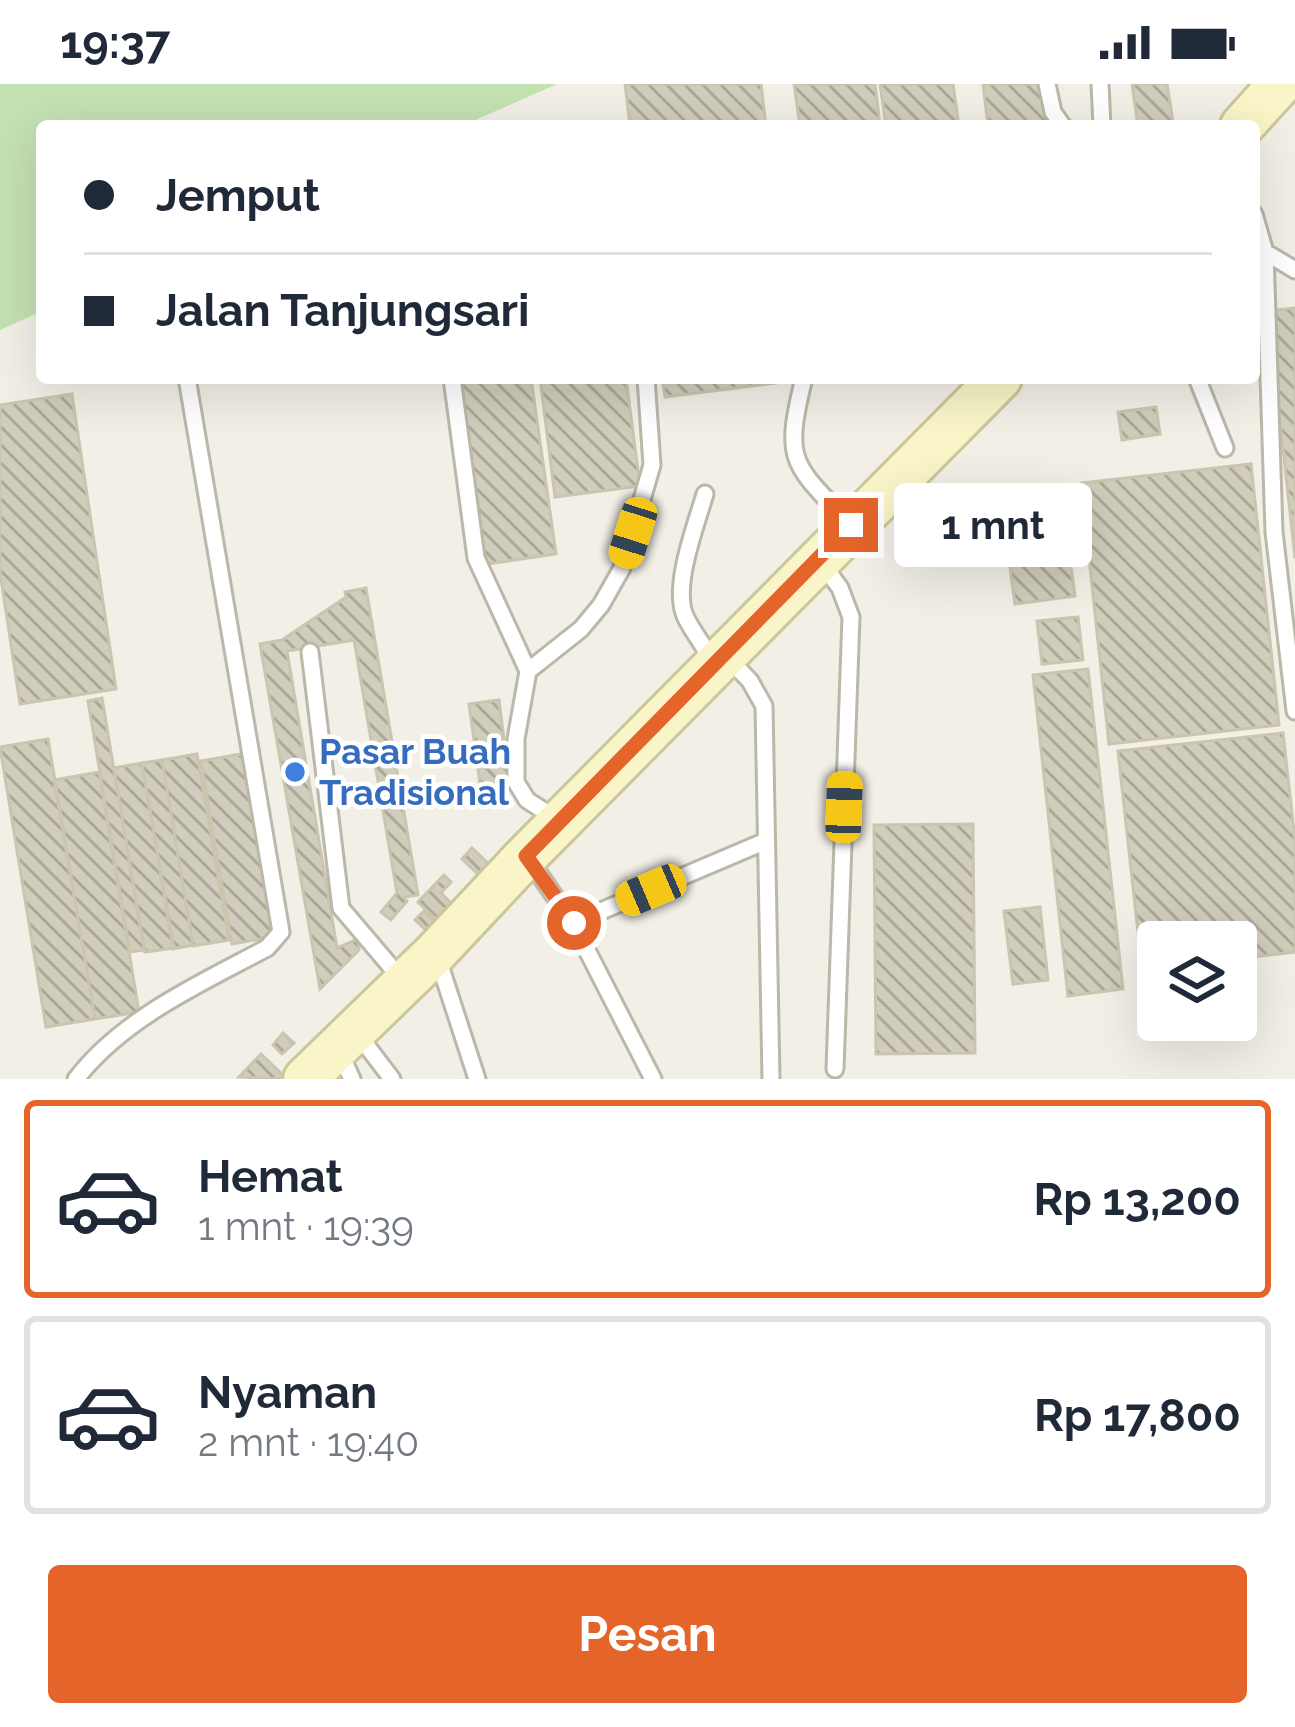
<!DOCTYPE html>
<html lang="id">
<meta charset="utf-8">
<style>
:root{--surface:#fff;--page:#f6f6f7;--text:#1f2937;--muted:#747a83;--line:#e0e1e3;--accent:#e4642a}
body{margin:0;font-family:Raleway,sans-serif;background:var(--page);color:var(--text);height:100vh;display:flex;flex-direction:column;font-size:45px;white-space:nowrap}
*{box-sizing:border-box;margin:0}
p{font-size:39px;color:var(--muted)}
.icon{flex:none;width:66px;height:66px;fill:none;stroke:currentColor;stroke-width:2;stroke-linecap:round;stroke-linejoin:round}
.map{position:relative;height:995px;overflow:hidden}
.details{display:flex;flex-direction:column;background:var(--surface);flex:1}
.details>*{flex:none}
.guide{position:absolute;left:36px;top:36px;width:1224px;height:264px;border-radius:12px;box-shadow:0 12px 48px #0002;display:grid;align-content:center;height:264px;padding:0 48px;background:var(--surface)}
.buttons{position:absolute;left:1137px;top:837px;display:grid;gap:24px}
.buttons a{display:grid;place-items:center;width:120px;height:120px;border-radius:12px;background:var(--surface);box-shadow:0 12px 48px #0002;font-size:60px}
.end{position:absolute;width:54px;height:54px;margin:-27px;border:15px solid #e4642a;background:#fff;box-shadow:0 0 0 6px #fff}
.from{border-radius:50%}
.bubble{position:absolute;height:84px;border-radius:12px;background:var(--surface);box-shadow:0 12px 48px #0002;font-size:39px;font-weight:700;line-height:84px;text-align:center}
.car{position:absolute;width:36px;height:72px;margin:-36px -18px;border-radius:15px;box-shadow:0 0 9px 3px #0007;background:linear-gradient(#f5c518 24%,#345 0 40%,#f5c518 0 76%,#345 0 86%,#f5c518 0)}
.guide b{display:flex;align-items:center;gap:42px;height:114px;font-size:45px}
.guide b+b{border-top:3px solid var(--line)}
.guide i{width:30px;height:30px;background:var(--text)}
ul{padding:21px 0 0;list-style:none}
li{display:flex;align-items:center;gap:36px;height:198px;margin:0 24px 18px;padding:0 24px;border:6px solid var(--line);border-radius:12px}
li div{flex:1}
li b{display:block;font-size:45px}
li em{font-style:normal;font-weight:700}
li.active{border-color:var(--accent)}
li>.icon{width:108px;height:108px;stroke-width:1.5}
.primary-button{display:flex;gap:24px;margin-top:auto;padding:24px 48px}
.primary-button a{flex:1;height:138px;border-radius:12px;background:var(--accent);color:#fff;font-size:48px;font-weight:700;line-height:138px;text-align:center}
.status{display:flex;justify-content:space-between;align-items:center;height:84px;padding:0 60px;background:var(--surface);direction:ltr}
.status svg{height:33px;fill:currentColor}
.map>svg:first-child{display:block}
.green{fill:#c4e1b2}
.building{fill:url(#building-back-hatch);stroke:#cbc5b0;stroke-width:3}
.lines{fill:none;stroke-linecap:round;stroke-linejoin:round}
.lane-casing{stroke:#bbb8a9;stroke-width:21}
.secondary-casing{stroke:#ccc799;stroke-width:48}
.lane{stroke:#fff;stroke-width:15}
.secondary{stroke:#f9f5c8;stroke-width:42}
.route{stroke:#e4642a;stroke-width:15}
.shop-dot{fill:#3f7fe0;stroke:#fff;stroke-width:4.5}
.labels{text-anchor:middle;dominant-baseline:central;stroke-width:9;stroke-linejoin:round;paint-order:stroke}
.shop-label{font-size:36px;font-weight:bold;fill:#366cbe;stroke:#fff;text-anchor:start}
</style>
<div class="status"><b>19:37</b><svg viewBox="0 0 49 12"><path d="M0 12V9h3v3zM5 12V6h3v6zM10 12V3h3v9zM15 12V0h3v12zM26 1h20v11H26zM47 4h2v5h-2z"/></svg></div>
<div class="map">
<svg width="1295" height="995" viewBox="0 0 1295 995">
<defs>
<pattern id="building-back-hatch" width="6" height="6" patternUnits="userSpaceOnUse" patternTransform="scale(3)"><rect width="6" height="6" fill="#d1cdbc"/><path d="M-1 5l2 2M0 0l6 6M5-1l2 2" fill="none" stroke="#aba89a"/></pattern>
</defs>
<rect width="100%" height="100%" fill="#f1efe6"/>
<!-- green -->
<path class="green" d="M0 0H557L462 42H42V227L0 246Z"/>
<!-- building -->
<path class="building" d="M625 0H761L766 42H630Z
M794 0H875L880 42H800Z
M880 0H953L959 42H886Z
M983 0H1045L1050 42H988Z
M1132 0H1167L1173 37 1138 42Z
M1295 224V474L1268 227Z
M455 294H531L556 470 481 481Z
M540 294H626L640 402 555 413Z
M662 294H798L799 296 665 313Z
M72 310 116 605 20 620 0 488V321Z
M1156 323 1160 350 1122 356 1118 328Z
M1251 380 1279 641 1109 660 1081 399Z
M1063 425 1075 512 1015 520 1003 433Z
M366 504 418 811 403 813 407 817 391 836 381 828 397 809 354 556 287 567 337 864 358 855 359 866 320 905 260 560 282 556 346 513 345 508Z
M1078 533 1083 576 1042 580 1037 537Z
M1088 585 1123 905 1068 912 1033 591Z
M102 614 144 866 130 868 88 617Z
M499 616 510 703 481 707 469 620Z
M1283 649 1295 756V868L1236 875V858H1158V883L1142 885 1118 667Z
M48 655 95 935 46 943 0 663Z
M247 669 278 852 232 860 201 677Z
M197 670 229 856 193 862 162 676Z
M162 676 193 861 173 865 142 679Z
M142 679 174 864 145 868 114 684Z
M99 688 139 928 95 935 54 696Z
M973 740 975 969 876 970 874 741Z
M472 764 490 781 480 792 462 775Z
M444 791 451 798 441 809 454 822 439 838 418 818Z
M1040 823 1048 896 1013 900 1004 827Z
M424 827 437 839 428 848 415 836Z
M283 949 294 959 282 970 273 961Z
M261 970 285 993 283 995 239 993Z"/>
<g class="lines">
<!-- lane casing -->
<g class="lane-casing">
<path id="lane" d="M1047 0 1053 28 1063 42
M1100 0 1102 42
M1254 130 1265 168 1274 448 1295 627
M1265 168 1295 186
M452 294 476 474 528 587 516 655V698L527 716 558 736
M804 294C783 379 792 379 851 441
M1197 294 1225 364
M705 410C696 441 671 505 686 534 693 548 704 562 712 576
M820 477 840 504 851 533 835 985
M310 568 341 824 403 897
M728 574 750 597 764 622 771 995
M528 587 581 545 601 521 622 484 652 381 646 294
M528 774 573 839 653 995
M573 839 766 757
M437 872 477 995
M357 949 392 995
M339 967 352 995
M76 995C123 934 201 899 267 864L281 848 187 294"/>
</g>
<!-- secondary casing -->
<g class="secondary-casing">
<path id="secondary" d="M1242 42 1280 0
M305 995 435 869 526 772 1000 294"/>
</g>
<!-- lane -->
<use href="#lane" class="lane"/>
<!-- secondary -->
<use href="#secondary" class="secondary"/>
</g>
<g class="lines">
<!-- route -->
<path class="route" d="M574 839 526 772 851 441"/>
</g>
<!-- markers -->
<circle class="shop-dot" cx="295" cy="688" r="12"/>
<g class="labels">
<!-- shop labels -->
<g class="shop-label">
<text x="319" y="667">Pasar Buah<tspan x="319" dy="41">Tradisional</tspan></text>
</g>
</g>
</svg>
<div class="buttons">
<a><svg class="icon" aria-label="layers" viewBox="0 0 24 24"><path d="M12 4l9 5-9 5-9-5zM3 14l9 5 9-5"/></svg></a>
</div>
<i class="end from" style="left:574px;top:839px"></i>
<i class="end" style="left:851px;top:441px"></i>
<div class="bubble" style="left:894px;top:399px;width:198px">1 mnt</div>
<i class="car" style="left:633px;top:449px;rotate:198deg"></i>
<i class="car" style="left:844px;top:723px;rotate:2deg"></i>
<i class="car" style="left:651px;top:806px;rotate:247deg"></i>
<div class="guide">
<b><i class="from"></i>Jemput</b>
<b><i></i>Jalan Tanjungsari</b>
</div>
</div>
<section class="details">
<ul>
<li class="active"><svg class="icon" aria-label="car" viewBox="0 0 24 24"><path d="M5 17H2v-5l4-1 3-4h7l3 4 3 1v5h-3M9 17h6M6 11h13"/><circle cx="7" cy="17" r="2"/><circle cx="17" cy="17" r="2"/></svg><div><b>Hemat</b><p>1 mnt · 19:39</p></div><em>Rp 13,200</em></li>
<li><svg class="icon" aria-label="car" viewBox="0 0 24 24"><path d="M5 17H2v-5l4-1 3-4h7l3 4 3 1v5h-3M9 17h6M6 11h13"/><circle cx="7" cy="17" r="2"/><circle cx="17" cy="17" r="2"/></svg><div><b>Nyaman</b><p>2 mnt · 19:40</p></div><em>Rp 17,800</em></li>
</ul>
<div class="primary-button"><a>Pesan</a></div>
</section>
